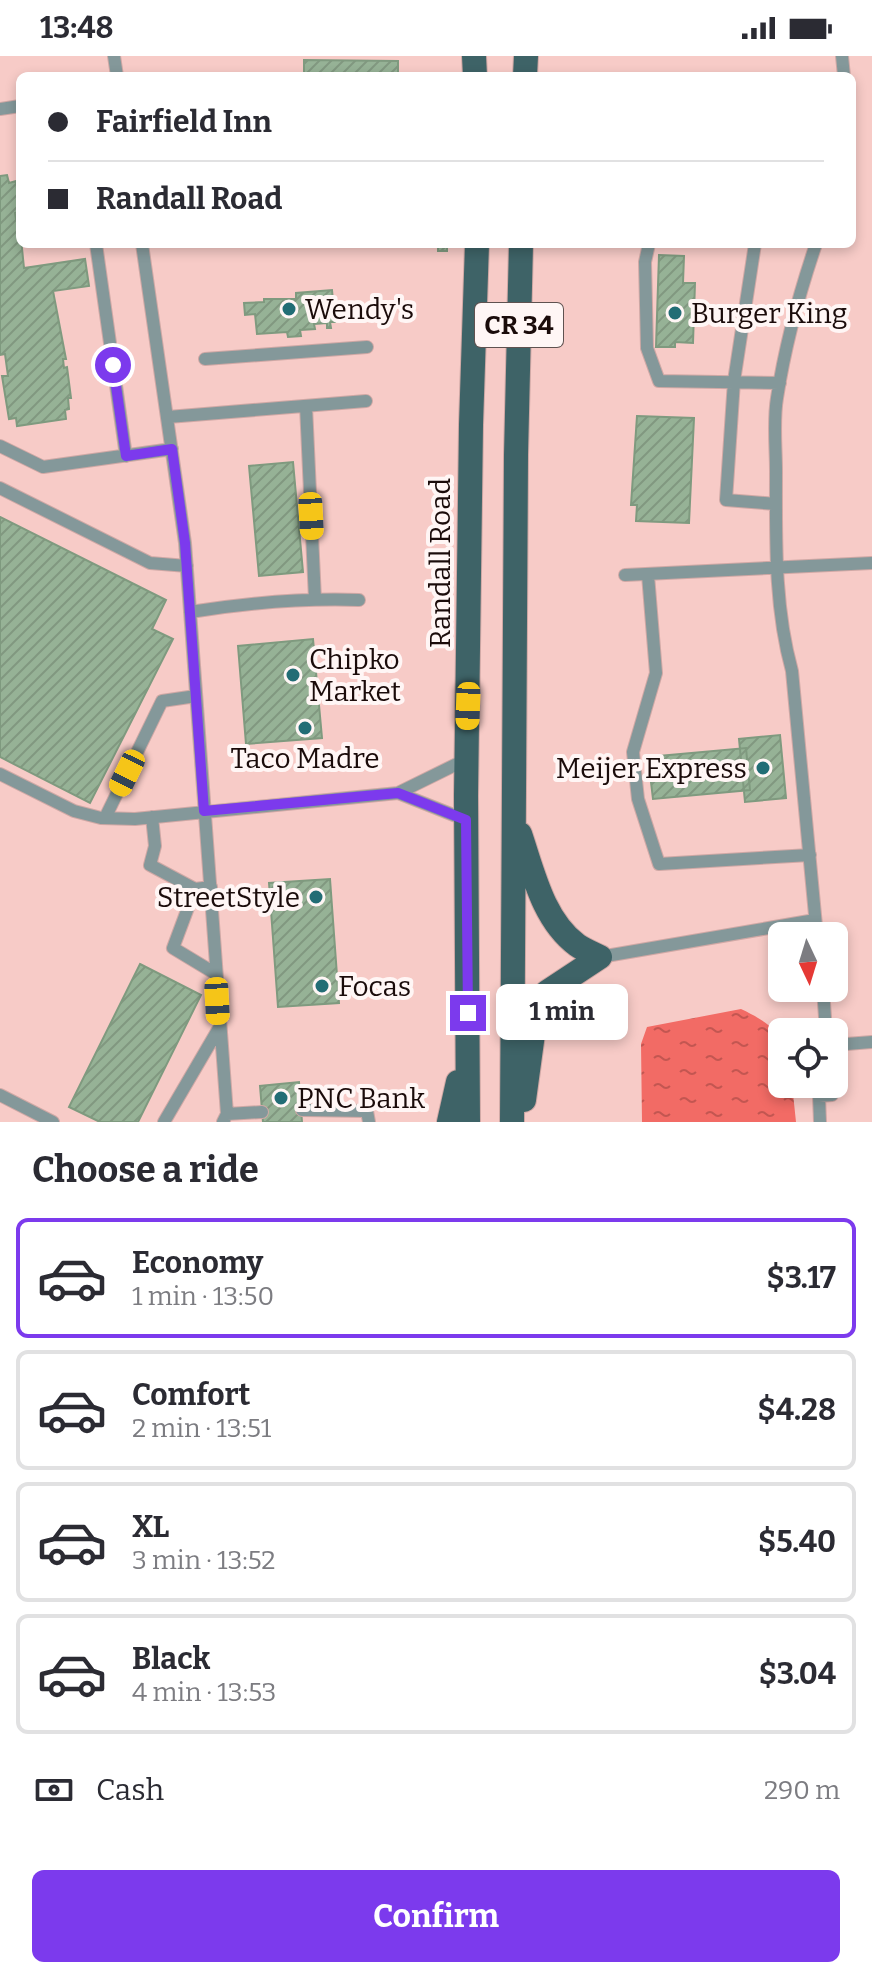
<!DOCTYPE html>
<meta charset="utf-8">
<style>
:root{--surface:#fff;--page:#f7f7f7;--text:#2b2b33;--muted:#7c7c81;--line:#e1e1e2;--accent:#7c3aed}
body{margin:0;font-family:Bitter,serif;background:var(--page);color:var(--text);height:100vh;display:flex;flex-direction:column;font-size:30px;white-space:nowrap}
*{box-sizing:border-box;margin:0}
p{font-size:26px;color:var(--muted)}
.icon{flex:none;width:44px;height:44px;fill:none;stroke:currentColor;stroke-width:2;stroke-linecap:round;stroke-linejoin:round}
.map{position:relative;height:1066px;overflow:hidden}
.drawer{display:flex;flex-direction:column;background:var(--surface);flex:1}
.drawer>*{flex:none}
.top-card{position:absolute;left:16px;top:16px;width:840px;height:176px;border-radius:12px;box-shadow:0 4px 12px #0003;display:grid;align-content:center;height:176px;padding:0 32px;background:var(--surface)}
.needle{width:52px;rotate:176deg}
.buttons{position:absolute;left:768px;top:866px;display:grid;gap:16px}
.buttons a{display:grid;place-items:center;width:80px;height:80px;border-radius:12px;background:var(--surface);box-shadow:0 4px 12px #0003;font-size:40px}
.end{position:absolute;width:36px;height:36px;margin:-18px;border:10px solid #7c3aed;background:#fff;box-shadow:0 0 0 4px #fff}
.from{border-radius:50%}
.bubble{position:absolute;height:56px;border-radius:12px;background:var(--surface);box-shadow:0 4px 12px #0003;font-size:26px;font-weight:700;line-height:56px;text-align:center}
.car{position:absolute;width:24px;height:48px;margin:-24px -12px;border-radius:10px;box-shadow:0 0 6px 2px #0007;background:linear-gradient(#f5c518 24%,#345 0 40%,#f5c518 0 76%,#345 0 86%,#f5c518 0)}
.top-card b{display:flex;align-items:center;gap:28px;height:76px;font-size:30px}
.top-card b+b{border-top:2px solid var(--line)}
.top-card i{width:20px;height:20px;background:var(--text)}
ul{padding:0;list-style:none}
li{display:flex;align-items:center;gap:24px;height:120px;margin:0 16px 12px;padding:0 16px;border:4px solid var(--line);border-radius:12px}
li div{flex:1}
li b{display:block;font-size:30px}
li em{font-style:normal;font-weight:700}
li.current{border-color:var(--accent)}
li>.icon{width:72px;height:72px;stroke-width:1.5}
h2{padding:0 32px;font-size:36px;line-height:96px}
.pay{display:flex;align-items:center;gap:20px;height:88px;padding:0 32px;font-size:30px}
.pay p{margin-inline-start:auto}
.primary-button{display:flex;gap:16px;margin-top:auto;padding:16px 32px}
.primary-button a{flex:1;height:92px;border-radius:12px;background:var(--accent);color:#fff;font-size:32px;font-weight:700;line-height:92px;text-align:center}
.status{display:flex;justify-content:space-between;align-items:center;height:56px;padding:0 40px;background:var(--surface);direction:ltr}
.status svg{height:22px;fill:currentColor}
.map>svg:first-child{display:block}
.water{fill:url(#water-ripples)}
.building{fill:url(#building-hatch);stroke:#7f9a7f;stroke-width:2}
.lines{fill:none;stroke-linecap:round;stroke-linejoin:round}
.service-casing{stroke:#cfa8a5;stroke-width:14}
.primary-casing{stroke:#cfa8a5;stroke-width:26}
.service{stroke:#84989a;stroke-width:12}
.primary{stroke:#3e6367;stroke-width:24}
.route{stroke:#7c3aed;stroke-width:10}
.poi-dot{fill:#226d75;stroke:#fff6f5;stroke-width:3}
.labels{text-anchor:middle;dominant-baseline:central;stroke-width:8;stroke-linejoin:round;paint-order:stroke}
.shield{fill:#fff6f5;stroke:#5f5250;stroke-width:2}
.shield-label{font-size:26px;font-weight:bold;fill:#1a0b0a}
.poi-label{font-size:28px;fill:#1a0b0a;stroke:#fff6f5;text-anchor:start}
.street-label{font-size:28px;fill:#1a0b0a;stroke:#fff6f5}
</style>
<div class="status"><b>13:48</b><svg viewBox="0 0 49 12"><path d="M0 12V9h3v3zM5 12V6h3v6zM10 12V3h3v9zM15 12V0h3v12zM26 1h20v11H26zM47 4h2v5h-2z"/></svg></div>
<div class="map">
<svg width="872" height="1066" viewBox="0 0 872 1066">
<defs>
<pattern id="water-ripples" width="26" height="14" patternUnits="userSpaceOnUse" patternTransform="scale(2)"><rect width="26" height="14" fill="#f26b65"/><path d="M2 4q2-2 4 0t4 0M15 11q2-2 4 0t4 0" fill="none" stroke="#c35651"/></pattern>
<pattern id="building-hatch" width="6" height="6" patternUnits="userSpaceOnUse" patternTransform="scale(2)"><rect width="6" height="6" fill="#96b296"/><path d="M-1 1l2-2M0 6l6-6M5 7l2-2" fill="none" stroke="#819880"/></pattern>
</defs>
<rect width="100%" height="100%" fill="#f7cbc7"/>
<!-- water -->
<path class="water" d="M741 953C785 974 782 983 782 1028H792L796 1066H642L641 988 647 971Z"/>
<!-- building -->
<path class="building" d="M304 4 398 5V20H304Z
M7 119 9 127 16 125 20 156 15 157 16 163H19L24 212 85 203 89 230 53 235 66 303H63L64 312 67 311 71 342H68L69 353 65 354 66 363 17 370 16 362 9 363 2 320H8L5 298 0 299V120Z
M438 188H447V195H438Z
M659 199 684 200 683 227H695L693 287 675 286V291H656Z
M332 234 335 266H330L331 272H327V267L314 268 315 273 300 274 301 280 288 281 287 276 257 278 255 258 245 259 244 247 264 246V243H296V237Z
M637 360 694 362 689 467 636 465 637 449H631Z
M293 406 303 516 259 520 249 410Z
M0 461 166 544 152 573 173 583 90 747 0 701Z
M313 583 322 682 246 688 238 590Z
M780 679 786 742 745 746 739 683Z
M746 692 750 734 653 743 648 701Z
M330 823 339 947 278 951 269 827Z
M140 908 201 939 138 1066H100L69 1051Z
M299 1026 302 1066H263L260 1030Z"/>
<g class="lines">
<!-- service casing -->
<g class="service-casing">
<path id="service" d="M114 0 117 20
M842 0 844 20
M0 53 20 50
M96 188 126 400
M142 188 185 487 227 1058 223 1066
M649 188 645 206 647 292 659 325 780 327
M755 188 734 325 726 444 776 448
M816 188C799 238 785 290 777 342 773 365 776 391 776 415 776 482 774 550 792 615L817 880
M205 303 367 291
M306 350 315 543
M168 361 366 345
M0 390 43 411 172 393
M0 432 150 507 187 510
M625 519 872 507
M648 519 656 617 633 696 638 743 659 808 810 799
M190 556C247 547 302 542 359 544
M0 718 74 755 101 762 135 763 398 737
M152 761 155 790 150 809 195 833
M105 762 162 645 196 640
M466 764 398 737 467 703
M211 831 195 833 173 892 216 918
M600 901 815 864
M823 932 826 976
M834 989 872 986
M0 1039 53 1066
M302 1054 367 1055 369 1066
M227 1058 262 1056
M164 1066 219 972
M820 1066 819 1040 832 1039"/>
</g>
<!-- primary casing -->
<g class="primary-casing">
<path id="primary" d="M474 0 475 20
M525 20 526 0
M520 778C533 816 543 864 577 889 584 894 592 897 600 901L547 936 536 956 524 1044
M449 1066 458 1026
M468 1066 466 740 471 369 477 188
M512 1066 516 399 521 188"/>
</g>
<!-- service -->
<use href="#service" class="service"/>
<!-- primary -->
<use href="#primary" class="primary"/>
</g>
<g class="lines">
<!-- route -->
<path class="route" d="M113 309 126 400 172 393 185 487 204 755 398 737 466 764 468 957"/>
</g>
<!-- markers -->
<g class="poi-dot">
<circle cx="289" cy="253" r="8"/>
<circle cx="675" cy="257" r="8"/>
<circle cx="293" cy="619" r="8"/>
<circle cx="305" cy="672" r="8"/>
<circle cx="763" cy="712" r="8"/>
<circle cx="316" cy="841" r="8"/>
<circle cx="322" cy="930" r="8"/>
<circle cx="281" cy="1042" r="8"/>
</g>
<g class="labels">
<!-- shield labels -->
<rect class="shield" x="475" y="247" width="88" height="44" rx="6"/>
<g class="shield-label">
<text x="519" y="269">CR 34</text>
</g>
<!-- poi labels -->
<g class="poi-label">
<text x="305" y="253">Wendy's</text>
<text x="691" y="257">Burger King</text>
<text x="309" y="603">Chipko<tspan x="309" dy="32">Market</tspan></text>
<text x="305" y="702" text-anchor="middle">Taco Madre</text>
<text x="747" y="712" text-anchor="end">Meijer Express</text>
<text x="300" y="841" text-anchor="end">StreetStyle</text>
<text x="338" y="930">Focas</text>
<text x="297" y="1042">PNC Bank</text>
</g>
<!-- street labels -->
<g class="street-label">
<text transform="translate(440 507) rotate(-90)">Randall Road</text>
</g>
</g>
</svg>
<div class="buttons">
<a><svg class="needle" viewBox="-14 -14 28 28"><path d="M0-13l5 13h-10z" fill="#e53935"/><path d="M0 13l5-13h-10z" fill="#7c7c81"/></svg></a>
<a><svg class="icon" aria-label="locate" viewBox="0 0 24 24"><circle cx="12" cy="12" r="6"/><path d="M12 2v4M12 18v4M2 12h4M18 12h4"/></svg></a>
</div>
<i class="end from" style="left:113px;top:309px"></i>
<i class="end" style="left:468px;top:957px"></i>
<div class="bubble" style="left:496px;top:928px;width:132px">1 min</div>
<i class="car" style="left:311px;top:460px;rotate:177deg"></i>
<i class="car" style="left:468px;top:650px;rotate:182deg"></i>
<i class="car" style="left:127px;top:717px;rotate:206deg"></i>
<i class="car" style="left:217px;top:945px;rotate:177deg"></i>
<div class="top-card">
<b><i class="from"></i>Fairfield Inn</b>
<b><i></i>Randall Road</b>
</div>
</div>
<section class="drawer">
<h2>Choose a ride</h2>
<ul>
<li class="current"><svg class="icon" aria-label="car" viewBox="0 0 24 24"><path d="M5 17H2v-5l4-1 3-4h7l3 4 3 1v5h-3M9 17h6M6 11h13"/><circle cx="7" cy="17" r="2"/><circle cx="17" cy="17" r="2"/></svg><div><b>Economy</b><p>1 min · 13:50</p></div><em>$3.17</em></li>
<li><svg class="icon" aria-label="car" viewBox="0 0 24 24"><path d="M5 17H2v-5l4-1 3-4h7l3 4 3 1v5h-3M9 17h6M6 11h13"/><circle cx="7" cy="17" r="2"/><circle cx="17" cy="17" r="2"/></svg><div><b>Comfort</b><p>2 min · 13:51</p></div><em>$4.28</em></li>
<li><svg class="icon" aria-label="car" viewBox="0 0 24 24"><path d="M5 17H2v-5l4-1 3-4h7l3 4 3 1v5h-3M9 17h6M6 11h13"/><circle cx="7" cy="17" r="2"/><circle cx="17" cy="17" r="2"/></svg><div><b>XL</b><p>3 min · 13:52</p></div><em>$5.40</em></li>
<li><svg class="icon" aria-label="car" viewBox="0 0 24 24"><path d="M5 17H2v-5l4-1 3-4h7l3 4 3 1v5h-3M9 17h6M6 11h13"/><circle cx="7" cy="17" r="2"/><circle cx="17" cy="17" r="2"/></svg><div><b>Black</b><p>4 min · 13:53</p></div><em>$3.04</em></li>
</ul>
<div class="pay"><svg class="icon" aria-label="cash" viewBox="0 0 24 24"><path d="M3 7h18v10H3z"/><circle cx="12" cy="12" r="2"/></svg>Cash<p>290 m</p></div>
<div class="primary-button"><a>Confirm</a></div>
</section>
